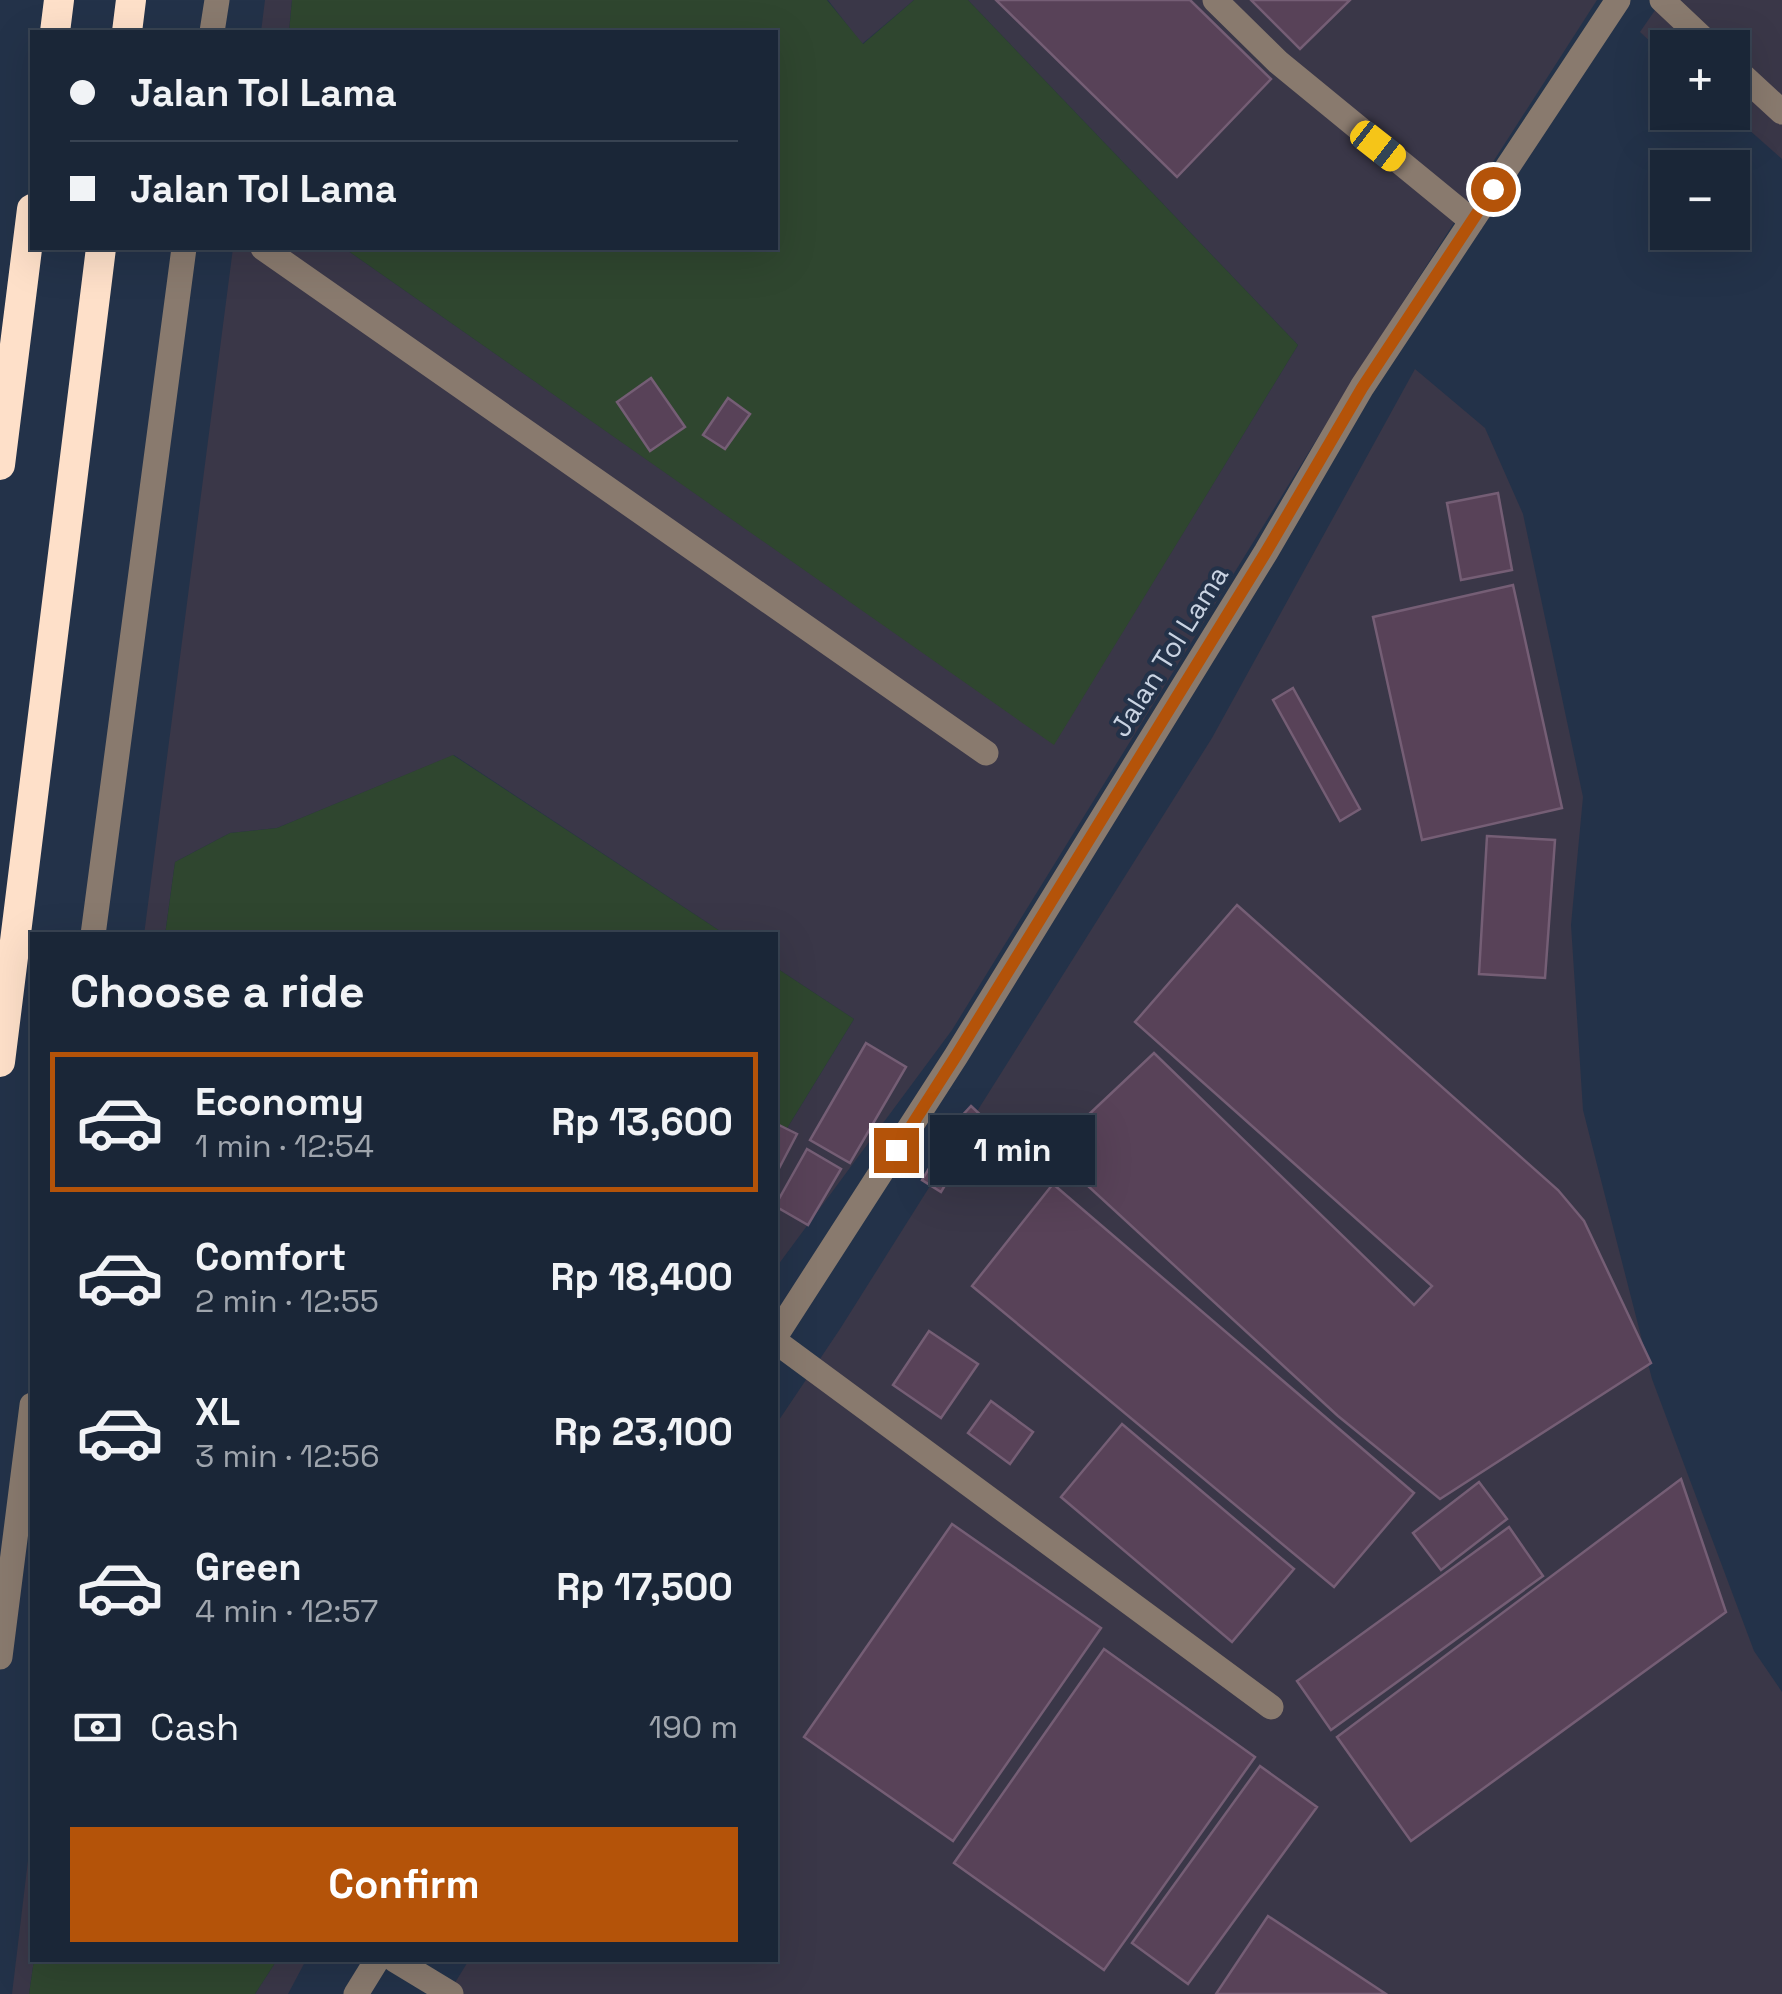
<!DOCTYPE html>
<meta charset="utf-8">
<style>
:root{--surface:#1a2637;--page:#232e3f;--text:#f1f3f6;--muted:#9fa5ad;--line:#384352;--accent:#b45309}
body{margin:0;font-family:"Space Grotesk",sans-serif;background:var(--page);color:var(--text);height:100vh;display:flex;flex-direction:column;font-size:38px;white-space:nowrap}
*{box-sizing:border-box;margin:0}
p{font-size:32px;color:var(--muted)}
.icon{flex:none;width:55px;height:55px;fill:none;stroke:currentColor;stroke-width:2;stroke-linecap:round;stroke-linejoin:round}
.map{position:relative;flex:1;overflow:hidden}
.panel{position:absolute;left:30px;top:932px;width:748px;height:1030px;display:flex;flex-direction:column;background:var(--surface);border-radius:0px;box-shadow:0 10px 40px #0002,0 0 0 2px var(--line)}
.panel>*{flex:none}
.guide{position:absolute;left:30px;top:30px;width:748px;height:220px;border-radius:0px;box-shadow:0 10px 40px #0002,0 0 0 2px var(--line);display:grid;align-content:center;height:220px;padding:0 40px;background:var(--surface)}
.fabs{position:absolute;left:1650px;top:30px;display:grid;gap:20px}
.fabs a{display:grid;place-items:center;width:100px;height:100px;border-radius:0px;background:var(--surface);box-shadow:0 10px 40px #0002,0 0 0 2px var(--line);font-size:50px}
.end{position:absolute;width:45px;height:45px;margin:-22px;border:12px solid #b45309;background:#fff;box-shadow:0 0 0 5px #fff}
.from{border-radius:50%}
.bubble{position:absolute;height:70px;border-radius:0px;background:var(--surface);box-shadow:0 10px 40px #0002,0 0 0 2px var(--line);font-size:32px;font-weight:700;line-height:70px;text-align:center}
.car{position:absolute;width:30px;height:60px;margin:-30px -15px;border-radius:12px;box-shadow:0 0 8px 2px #0007;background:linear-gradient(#f5c518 24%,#345 0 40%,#f5c518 0 76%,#345 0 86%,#f5c518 0)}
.guide b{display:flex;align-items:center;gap:35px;height:95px;font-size:38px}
.guide b+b{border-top:2px solid var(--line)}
.guide i{width:25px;height:25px;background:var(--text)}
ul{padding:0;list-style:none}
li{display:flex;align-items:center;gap:30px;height:140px;margin:0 20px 15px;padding:0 20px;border:5px solid transparent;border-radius:0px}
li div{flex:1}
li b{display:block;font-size:38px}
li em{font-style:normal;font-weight:700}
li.selected{border-color:var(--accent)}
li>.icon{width:90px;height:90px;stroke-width:1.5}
h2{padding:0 40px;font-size:45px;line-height:120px}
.pay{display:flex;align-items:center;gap:25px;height:110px;padding:0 40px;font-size:38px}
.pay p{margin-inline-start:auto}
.button{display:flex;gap:20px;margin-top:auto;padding:20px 40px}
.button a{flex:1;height:115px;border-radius:0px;background:var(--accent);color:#fff;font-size:40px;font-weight:700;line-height:115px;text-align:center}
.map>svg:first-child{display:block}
.industrial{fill:#3a3748}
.green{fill:#2f462f}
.building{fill:#584258;stroke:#755e75;stroke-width:2.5}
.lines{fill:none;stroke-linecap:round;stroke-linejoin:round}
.minor{stroke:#897a6e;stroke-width:25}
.highway{stroke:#fee0c9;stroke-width:30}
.route{stroke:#b45309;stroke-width:12}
.labels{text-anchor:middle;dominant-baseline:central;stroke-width:8;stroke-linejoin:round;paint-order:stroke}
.street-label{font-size:28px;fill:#c9d3e2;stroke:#233249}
</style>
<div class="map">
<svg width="1782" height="1994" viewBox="0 0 1782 1994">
<rect width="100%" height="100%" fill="#233249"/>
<!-- industrial -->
<path class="industrial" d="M265 0H292L289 32H261Z
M828 0H914L862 44Z
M968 0H1597L1362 366 952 1030 775 1269V1148L854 1019 775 967V935H726L454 755 277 828 230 833 175 862 165 935H144L233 248H344L1054 744 1298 345Z
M1662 0H1782V159L1730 113 1732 112V48H1668L1667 57 1640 32Z
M1415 369 1485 428 1523 514 1583 797 1571 925 1583 1110 1652 1379 1754 1651 1782 1692V1994H448L469 1960H775V1426L840 1329 1212 738Z
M32 1827 34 1960 29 1994H12Z
M277 1960H306L288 1994H255Z"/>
<!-- green -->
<path class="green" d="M292 0H827L863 44 914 0H968L1298 345 1054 745 344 248H775V32H289Z
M453 755 726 935H165L175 862 230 833 277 828Z
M775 967 854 1019 775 1148Z
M34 1960H277L255 1994H29Z"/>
<!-- building -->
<path class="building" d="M996 0H1190L1271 79 1177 177Z
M1251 0H1350L1300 49Z
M651 378 685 427 650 451 617 402Z
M728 398 750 414 725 449 703 435Z
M1498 493 1512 570 1461 580 1447 503Z
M1513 585 1562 808 1422 840 1373 617Z
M1293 688 1360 809 1340 821 1273 700Z
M1487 836 1555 840 1545 978 1479 974Z
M1237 905 1558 1190 1584 1221 1651 1363 1440 1499 1338 1416 1050 1151 1154 1053 1414 1305 1432 1286 1135 1022Z
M866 1043 906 1067 850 1163 810 1140Z
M971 1106 1002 1135 979 1161 947 1132Z
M775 1123 797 1134 775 1176Z
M946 1140 965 1152 941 1192 922 1180Z
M807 1149 841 1169 808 1225 775 1206Z
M1053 1184 1414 1493 1334 1587 972 1286Z
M929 1331 978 1364 941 1418 893 1385Z
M991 1401 1033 1432 1010 1464 968 1433Z
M1122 1424 1294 1569 1232 1642 1061 1497Z
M1681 1479 1726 1612 1411 1841 1337 1737Z
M1479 1482 1507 1519 1441 1570 1413 1533Z
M952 1524 1101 1628 953 1841 804 1737Z
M1509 1527 1543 1576 1331 1730 1297 1681Z
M1104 1649 1255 1757 1104 1970 954 1863Z
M1260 1766 1317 1807 1188 1984 1132 1943Z
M1268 1916 1386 1994H1216Z"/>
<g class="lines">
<!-- minor -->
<path class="minor" d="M1215 0 1278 62 1472 221
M1662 0 1713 48
M212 32 217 0
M1732 66 1782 112
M263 248 986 753
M93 935 184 248
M775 1337 956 1056 1266 552 1362 387 1618 0
M775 1341 1271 1707
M0 1657 32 1405
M395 1960 451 1994
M356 1994 377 1960"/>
<!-- highway -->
<path class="highway" d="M55 32 59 0
M127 32 131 0
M0 465 32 209
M0 1062 101 248"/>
</g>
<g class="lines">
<!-- route -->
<path class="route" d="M896 1150 956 1056 1266 552 1362 388 1493 189"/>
</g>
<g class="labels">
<!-- street labels -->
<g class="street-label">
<text transform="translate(1169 651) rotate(-58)">Jalan Tol Lama</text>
</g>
</g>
</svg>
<div class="fabs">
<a>+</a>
<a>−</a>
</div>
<i class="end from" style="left:1493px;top:189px"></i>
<i class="end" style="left:896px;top:1150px"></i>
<div class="bubble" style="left:930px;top:1115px;width:165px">1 min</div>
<i class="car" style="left:1378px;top:146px;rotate:128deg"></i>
<div class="guide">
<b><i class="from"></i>Jalan Tol Lama</b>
<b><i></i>Jalan Tol Lama</b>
</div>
<section class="panel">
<h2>Choose a ride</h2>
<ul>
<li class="selected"><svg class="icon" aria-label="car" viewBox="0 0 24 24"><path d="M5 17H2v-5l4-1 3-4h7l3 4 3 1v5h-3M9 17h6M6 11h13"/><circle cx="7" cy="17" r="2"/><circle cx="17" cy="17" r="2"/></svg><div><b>Economy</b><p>1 min · 12:54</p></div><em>Rp 13,600</em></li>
<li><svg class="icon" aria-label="car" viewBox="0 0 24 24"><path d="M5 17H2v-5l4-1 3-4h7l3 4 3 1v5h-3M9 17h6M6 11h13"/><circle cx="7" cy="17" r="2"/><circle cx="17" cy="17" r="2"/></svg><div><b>Comfort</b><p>2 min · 12:55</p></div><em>Rp 18,400</em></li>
<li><svg class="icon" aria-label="car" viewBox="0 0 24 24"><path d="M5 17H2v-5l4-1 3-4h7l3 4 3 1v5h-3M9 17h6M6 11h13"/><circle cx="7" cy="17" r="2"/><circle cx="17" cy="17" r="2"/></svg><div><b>XL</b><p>3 min · 12:56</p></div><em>Rp 23,100</em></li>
<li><svg class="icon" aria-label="car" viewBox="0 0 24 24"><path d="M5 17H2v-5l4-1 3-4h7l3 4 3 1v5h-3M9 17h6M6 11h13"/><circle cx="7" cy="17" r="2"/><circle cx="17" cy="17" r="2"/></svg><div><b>Green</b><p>4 min · 12:57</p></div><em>Rp 17,500</em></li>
</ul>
<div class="pay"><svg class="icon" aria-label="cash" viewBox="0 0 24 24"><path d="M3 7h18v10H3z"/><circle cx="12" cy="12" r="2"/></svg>Cash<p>190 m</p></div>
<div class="button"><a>Confirm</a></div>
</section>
</div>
